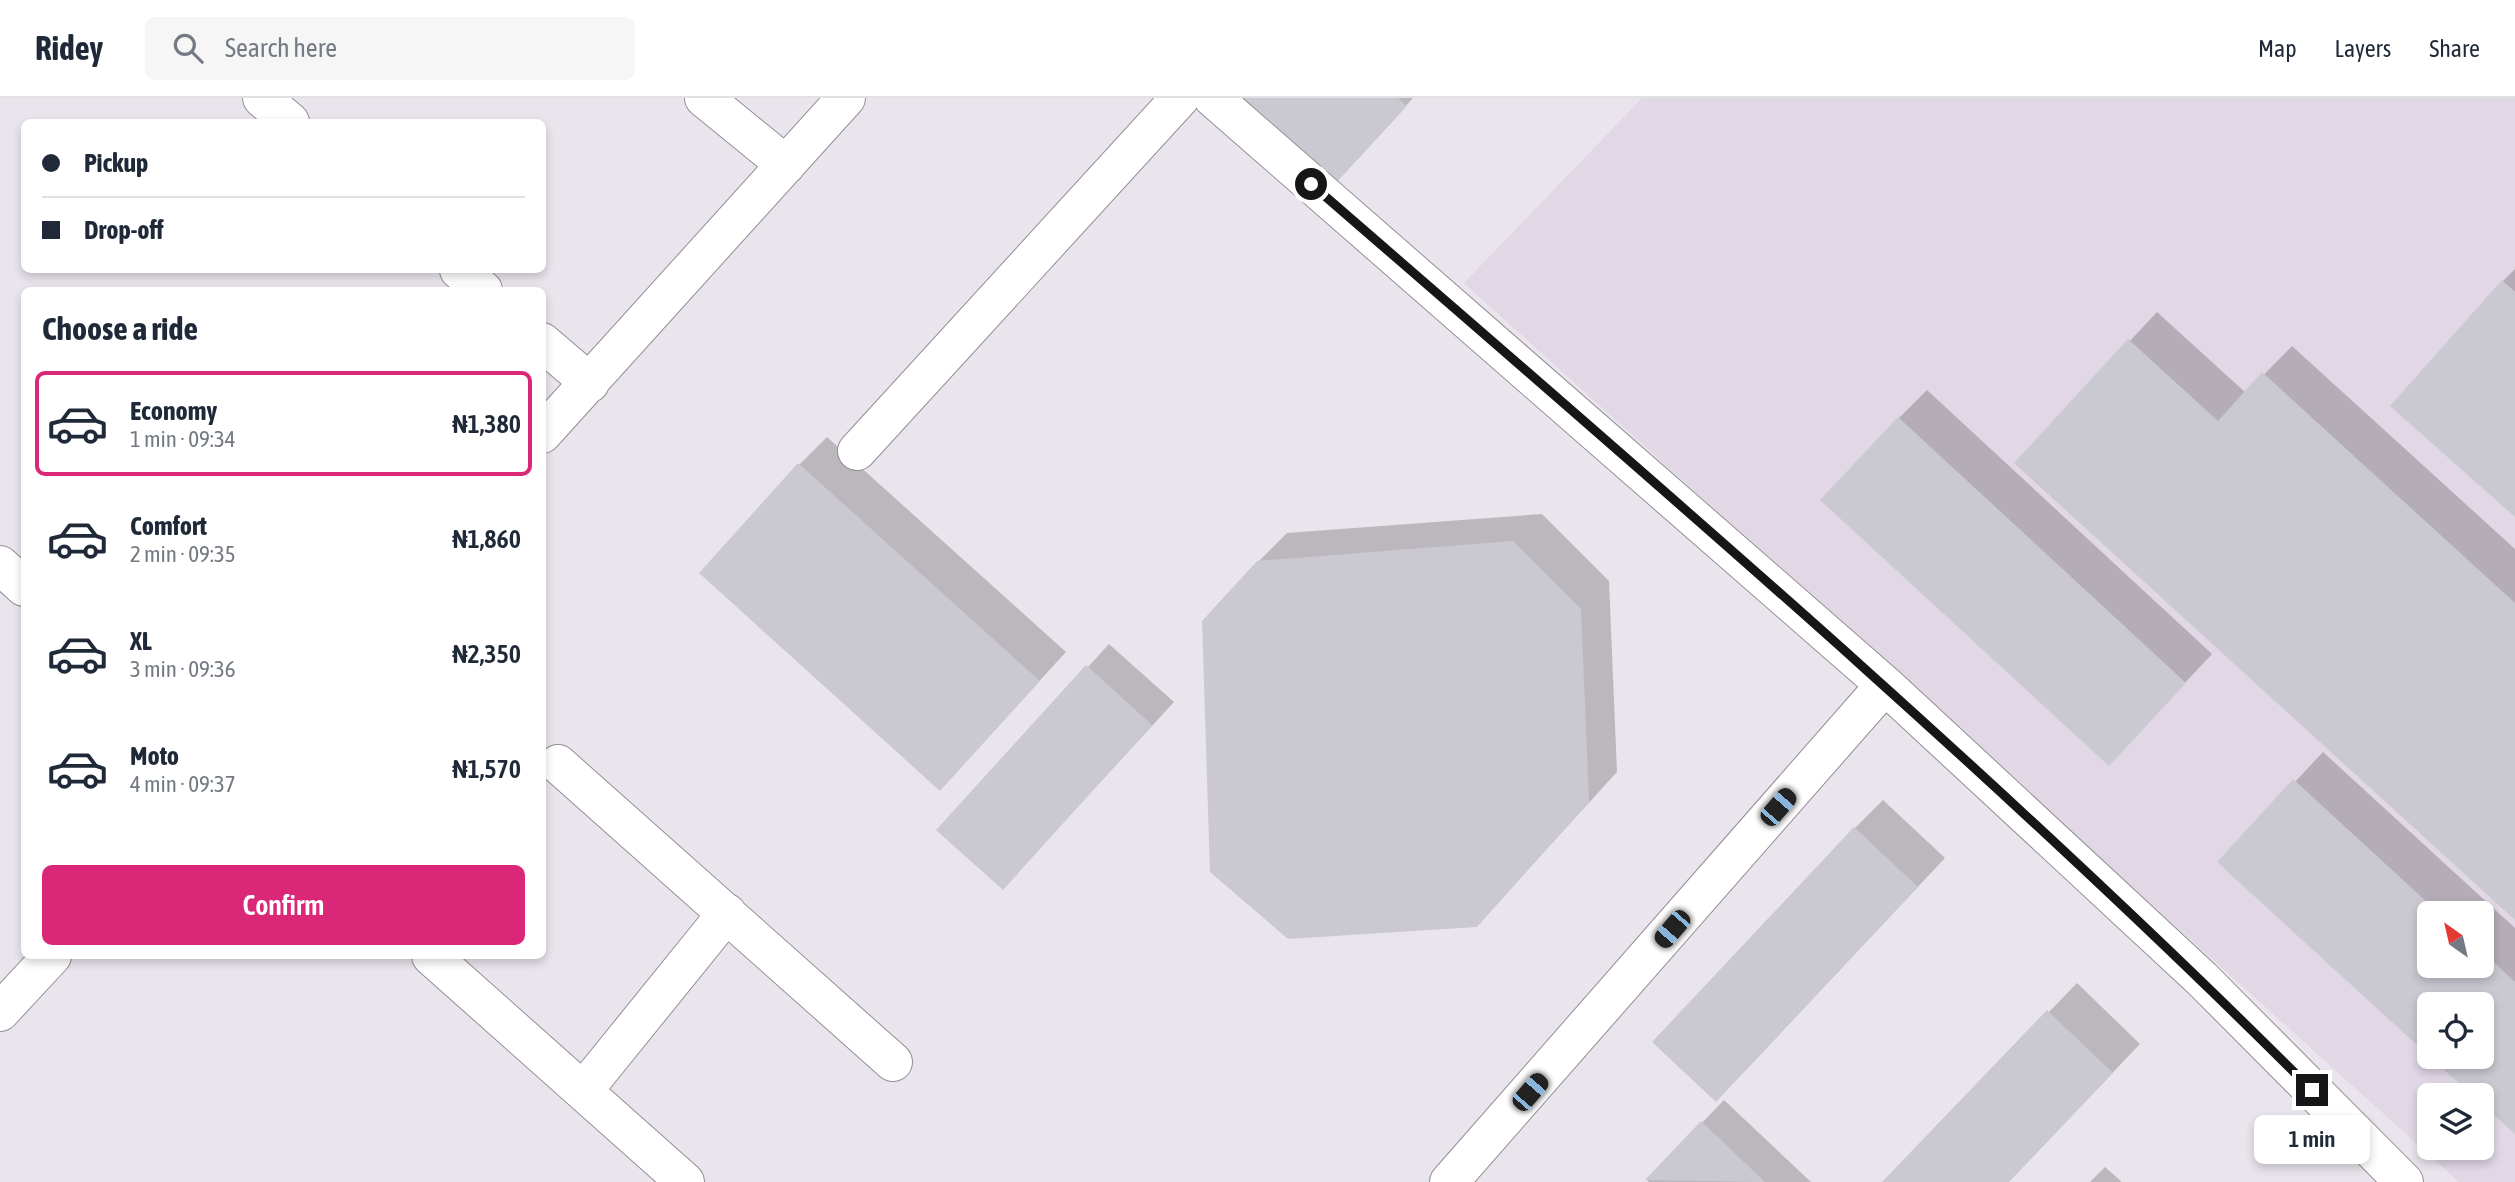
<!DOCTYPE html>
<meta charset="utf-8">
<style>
:root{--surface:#fff;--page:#f6f6f7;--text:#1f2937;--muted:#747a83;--line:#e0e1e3;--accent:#db2777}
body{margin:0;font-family:"Asap Condensed",sans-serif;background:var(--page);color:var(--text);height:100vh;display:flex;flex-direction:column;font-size:26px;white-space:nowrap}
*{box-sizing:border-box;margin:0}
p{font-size:23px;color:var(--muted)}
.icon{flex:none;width:38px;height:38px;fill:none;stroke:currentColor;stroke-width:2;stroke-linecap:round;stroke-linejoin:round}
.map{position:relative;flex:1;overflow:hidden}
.drawer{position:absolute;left:21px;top:189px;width:525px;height:672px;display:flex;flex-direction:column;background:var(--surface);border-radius:10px;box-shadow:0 4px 10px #0003}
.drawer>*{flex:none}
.banner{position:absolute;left:21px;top:21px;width:525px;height:154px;border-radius:10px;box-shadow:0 4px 10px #0003;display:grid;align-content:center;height:154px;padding:0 21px;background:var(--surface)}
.needle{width:46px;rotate:326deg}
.buttons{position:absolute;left:2417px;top:803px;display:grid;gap:14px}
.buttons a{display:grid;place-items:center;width:77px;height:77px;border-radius:10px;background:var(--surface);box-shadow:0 4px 10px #0003;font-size:35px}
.end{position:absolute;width:32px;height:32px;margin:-16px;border:9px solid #161517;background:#fff;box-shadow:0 0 0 4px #fff}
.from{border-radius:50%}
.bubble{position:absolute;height:49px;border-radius:10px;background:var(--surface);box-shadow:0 4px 10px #0003;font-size:23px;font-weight:600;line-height:49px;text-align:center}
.car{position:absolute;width:21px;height:42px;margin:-21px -10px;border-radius:9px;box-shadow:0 0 5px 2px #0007;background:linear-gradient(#222 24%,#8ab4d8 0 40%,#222 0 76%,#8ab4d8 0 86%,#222 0)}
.banner b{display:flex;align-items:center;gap:24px;height:66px;font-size:26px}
.banner b+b{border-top:2px solid var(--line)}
.banner i{width:18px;height:18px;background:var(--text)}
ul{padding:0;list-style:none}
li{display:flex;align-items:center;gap:21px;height:105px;margin:0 14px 10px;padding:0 7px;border:4px solid transparent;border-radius:10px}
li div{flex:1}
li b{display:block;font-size:26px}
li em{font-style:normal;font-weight:600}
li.on{border-color:var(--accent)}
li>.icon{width:63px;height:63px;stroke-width:1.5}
h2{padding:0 21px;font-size:32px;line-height:84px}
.action{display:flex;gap:14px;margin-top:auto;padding:14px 21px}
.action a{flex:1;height:80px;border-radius:10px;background:var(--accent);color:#fff;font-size:28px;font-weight:600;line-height:80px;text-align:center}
header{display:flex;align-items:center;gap:42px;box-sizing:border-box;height:98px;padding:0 35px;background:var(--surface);border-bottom:2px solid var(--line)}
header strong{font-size:33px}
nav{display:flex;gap:38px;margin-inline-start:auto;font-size:24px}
.search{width:490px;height:63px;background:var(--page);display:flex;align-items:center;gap:18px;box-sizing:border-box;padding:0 24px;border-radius:10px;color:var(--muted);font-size:26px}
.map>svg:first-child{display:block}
.built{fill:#e1d7e5;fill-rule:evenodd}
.shadow{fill:#0003;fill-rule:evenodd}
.building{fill:#cac9d2}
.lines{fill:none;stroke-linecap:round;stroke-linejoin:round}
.minor-casing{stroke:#938e96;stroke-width:40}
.minor{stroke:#fff;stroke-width:38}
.route{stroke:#161517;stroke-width:9}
</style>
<header>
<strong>Ridey</strong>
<div class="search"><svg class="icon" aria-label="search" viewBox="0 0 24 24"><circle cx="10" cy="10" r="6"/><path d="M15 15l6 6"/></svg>Search here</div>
<nav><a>Map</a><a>Layers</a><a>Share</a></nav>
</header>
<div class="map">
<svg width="2515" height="1084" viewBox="0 0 2515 1084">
<rect width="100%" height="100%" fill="#eae5ed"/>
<!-- built -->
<path class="built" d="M1642 0H2515V1084H2459L1464 185ZM2429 816H2482V868H2429ZM2429 906H2482V959H2429ZM2429 998H2482V1050H2429Z"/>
<!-- shadow -->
<path class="shadow" d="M1243 0H1413L1357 62Z
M2515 171V416L2503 183Z
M2157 214 2246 295 2292 248 2515 451V820L2016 365Z
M1927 292 2212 556 2136 637 1899 320Z
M827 339 1066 554 940 691 799 367Z
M1542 416 1609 483 1617 674 1477 827 1258 464 1287 435Z
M1109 546 1174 604 1003 790 939 732Z
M2323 654 2515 830V1034L2482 1003V998L2433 959H2482V906H2429V955L2220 764ZM2429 816H2482V868H2429Z
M1883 702 1945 760 1744 974 1855 730Z
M2077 885 2140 946 2008 1084H1885Z
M1724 1002 1811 1084H1649L1647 1082Z
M2105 1069 2122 1084H2090Z"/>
<!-- building -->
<path class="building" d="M1241 0H1398L1407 8 1335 86Z
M2502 182 2515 194V419L2390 308Z
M2128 241 2218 323 2262 274 2515 505V822L2014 365Z
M1898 319 2186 585 2109 668 1820 402Z
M798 365 1040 583 940 693 699 475Z
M1513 443 1581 511 1589 704 1477 829 1288 841 1210 774 1202 523 1257 463Z
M1086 567 1152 627 1003 792 936 732Z
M2293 681 2440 816H2429V868H2482V853L2515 884V1036L2482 1006V998H2473L2430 959H2482V906H2429V958L2217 764Z
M1854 729 1918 789 1716 1004 1652 944Z
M2047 912 2113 975 2009 1084H1882Z
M1701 1023 1765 1084 1645 1082Z"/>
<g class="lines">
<!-- minor casing -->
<g class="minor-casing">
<path id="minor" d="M262 0 290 24
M704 0 786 67
M1213 0 1885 587 2202 881 2404 1084
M459 172 483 192
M542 244 590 285
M542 336 846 0
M857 353 1180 0
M0 467 24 489
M558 666 893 964
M431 858 685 1084
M0 914 52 858
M583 993 727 815
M1449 1084 1885 587"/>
</g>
<!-- minor -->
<use href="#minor" class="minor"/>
</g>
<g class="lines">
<!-- route -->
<path class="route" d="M1311 86C1651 381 1994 674 2312 992"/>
</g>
</svg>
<div class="buttons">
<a><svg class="needle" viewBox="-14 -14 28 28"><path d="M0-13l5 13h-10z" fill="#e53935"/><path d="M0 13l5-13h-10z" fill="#747a83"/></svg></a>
<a><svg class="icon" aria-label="locate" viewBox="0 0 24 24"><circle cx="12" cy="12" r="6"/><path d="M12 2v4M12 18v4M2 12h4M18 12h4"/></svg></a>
<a><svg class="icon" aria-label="layers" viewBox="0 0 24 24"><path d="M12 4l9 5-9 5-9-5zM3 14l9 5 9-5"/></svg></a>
</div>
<i class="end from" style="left:1311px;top:86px"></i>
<i class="end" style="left:2312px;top:992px"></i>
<div class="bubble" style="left:2254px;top:1017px;width:116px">1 min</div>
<i class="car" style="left:1778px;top:709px;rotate:41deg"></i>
<i class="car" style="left:1672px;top:831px;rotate:221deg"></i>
<i class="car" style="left:1530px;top:994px;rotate:41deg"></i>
<div class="banner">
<b><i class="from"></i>Pickup</b>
<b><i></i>Drop-off</b>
</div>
<section class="drawer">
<h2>Choose a ride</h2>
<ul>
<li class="on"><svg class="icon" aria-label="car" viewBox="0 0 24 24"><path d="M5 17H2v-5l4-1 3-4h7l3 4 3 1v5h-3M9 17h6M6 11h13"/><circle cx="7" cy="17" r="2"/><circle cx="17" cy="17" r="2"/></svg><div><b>Economy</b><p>1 min · 09:34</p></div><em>₦1,380</em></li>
<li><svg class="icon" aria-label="car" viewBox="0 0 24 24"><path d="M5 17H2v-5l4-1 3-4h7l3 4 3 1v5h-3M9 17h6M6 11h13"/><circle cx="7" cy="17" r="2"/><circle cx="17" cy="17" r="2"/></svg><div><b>Comfort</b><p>2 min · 09:35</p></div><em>₦1,860</em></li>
<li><svg class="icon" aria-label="car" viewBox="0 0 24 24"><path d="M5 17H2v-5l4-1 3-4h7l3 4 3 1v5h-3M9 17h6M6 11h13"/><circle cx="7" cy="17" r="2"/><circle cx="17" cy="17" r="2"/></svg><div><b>XL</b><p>3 min · 09:36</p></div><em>₦2,350</em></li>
<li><svg class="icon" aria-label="car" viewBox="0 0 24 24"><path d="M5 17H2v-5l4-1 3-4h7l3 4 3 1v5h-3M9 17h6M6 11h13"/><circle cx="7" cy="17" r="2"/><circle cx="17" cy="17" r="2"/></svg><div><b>Moto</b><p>4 min · 09:37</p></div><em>₦1,570</em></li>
</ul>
<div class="action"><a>Confirm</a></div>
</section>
</div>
